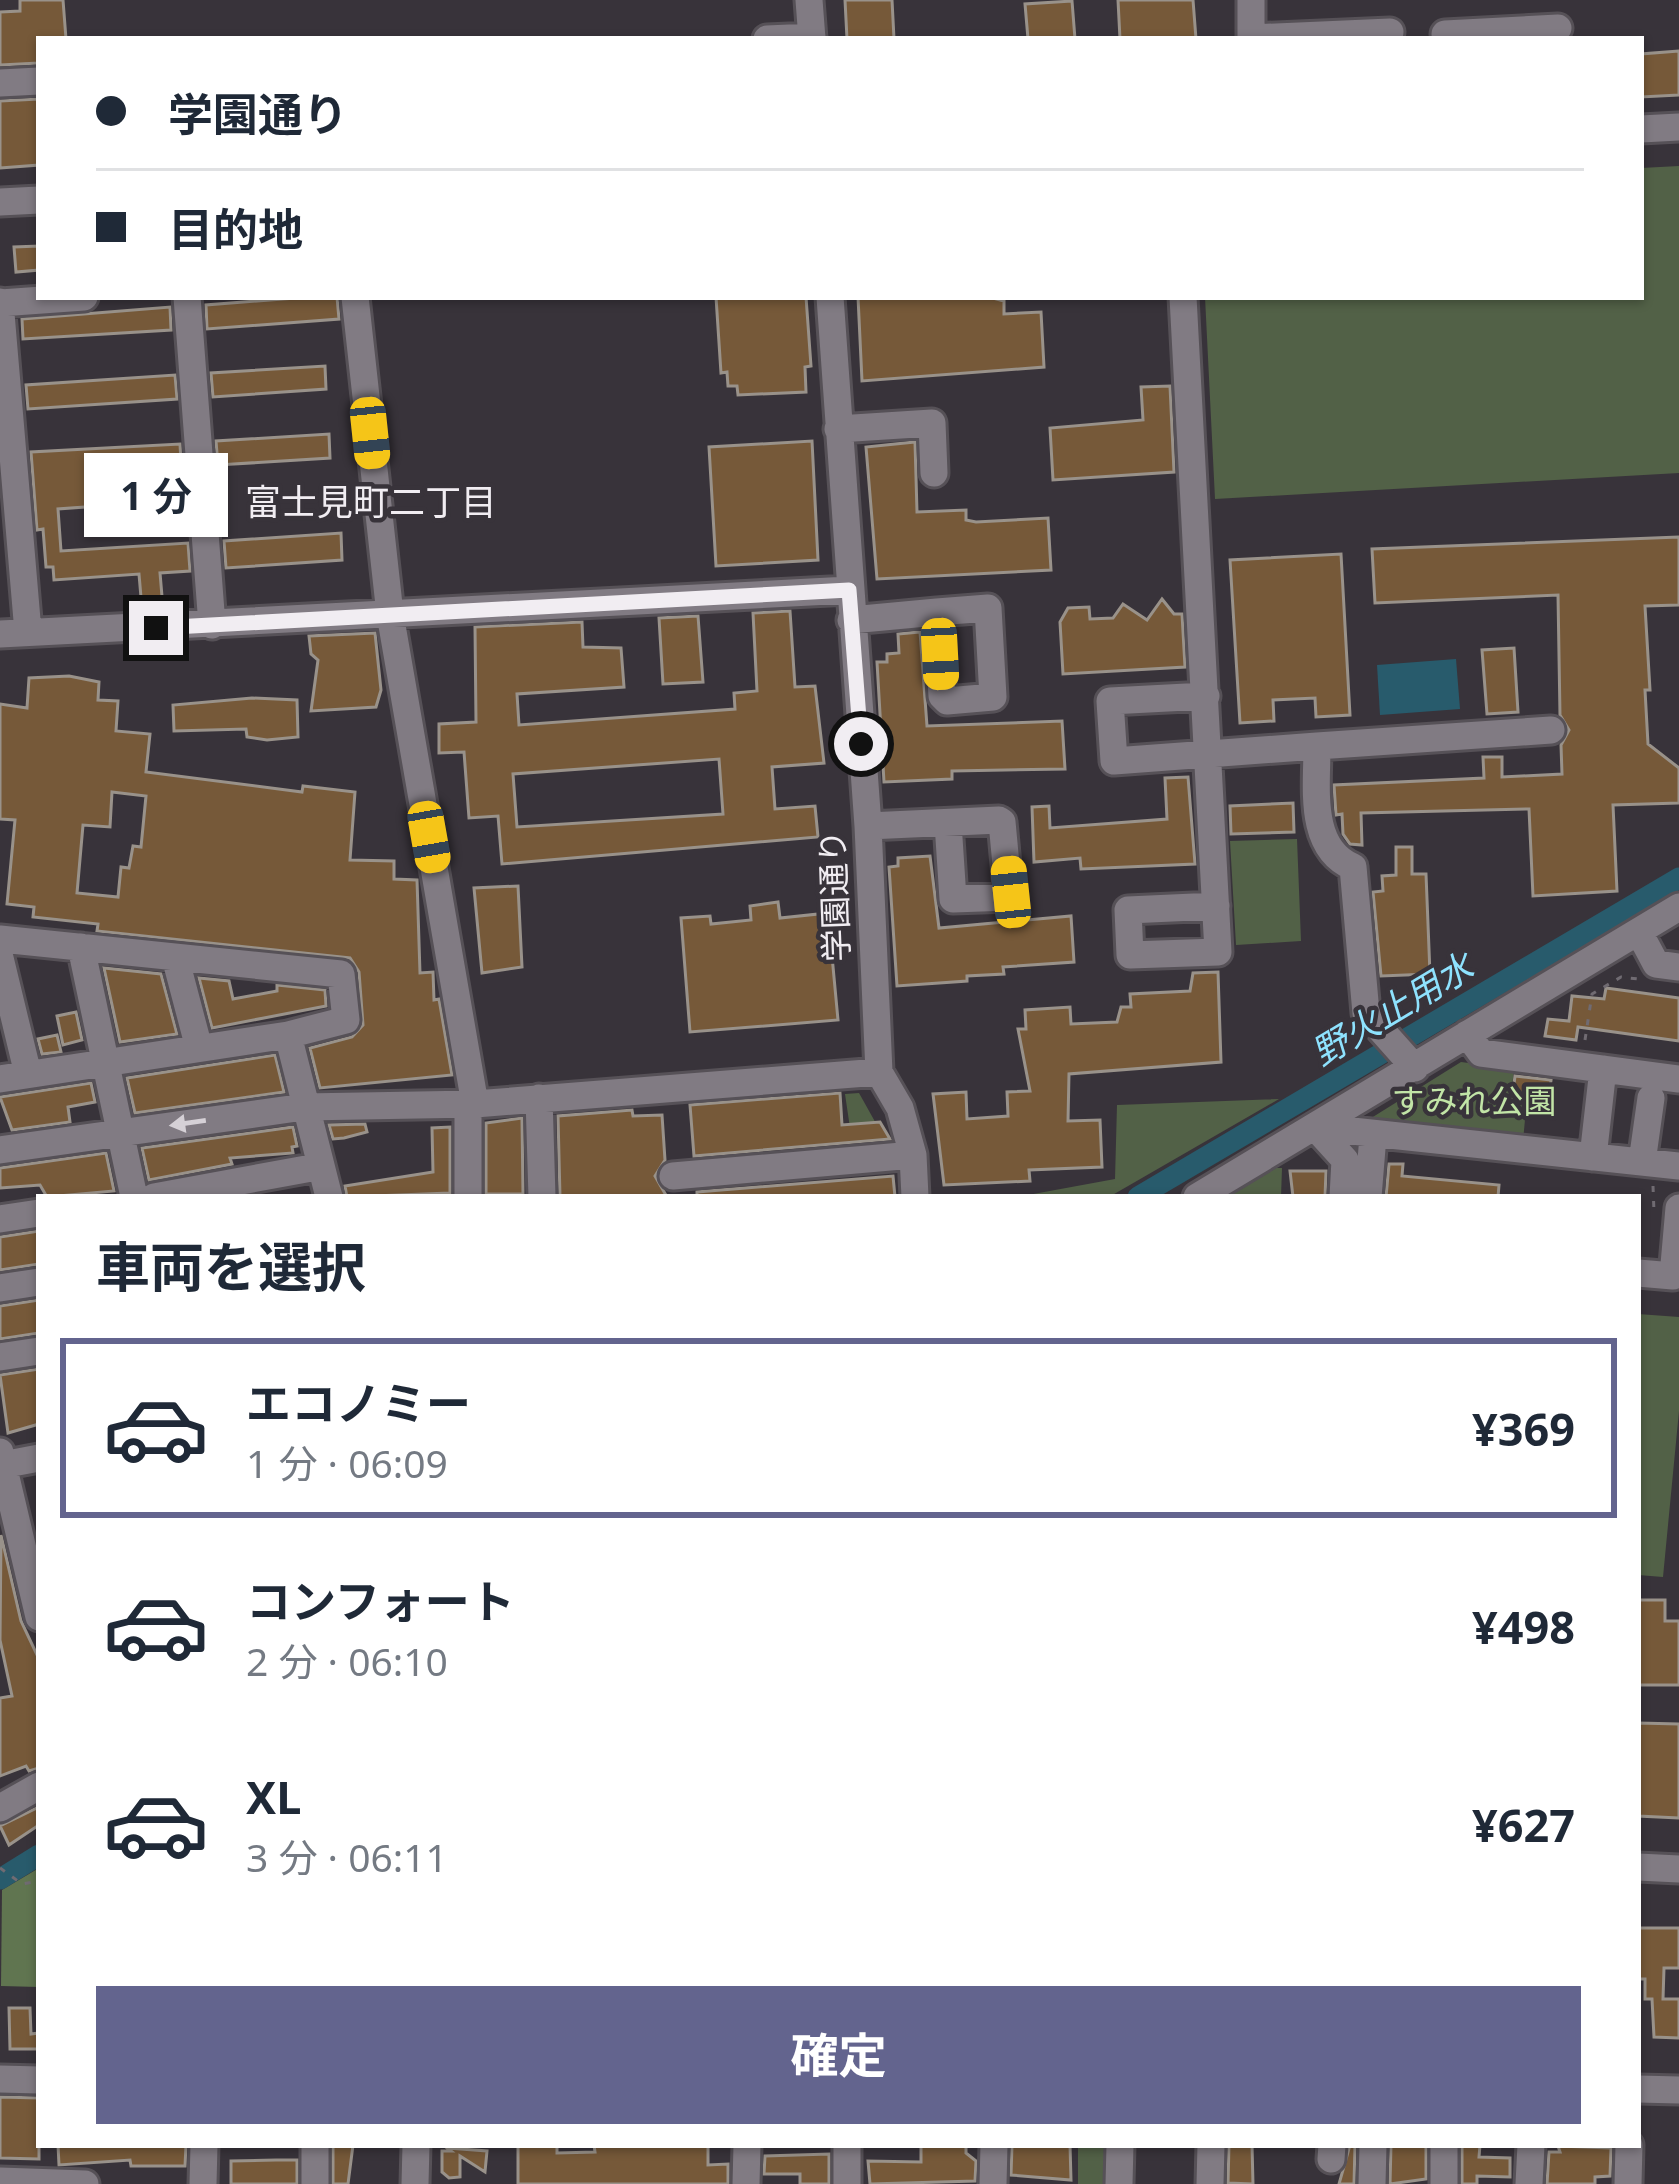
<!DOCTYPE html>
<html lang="ja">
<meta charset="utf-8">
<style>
:root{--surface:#fff;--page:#f2f2f3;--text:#1f2937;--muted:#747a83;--line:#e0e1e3;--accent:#63648e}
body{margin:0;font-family:"Noto Sans","Noto Sans JP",sans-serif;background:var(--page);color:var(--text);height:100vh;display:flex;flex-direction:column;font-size:45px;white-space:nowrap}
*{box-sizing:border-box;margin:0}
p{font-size:39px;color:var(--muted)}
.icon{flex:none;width:66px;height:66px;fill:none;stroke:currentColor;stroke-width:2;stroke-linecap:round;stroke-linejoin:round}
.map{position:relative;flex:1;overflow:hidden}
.sheet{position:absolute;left:36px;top:1194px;width:1605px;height:954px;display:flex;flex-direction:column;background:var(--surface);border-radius:0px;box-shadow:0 3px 9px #0004}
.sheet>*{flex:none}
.top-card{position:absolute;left:36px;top:36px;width:1608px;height:264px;border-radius:0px;box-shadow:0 3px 9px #0004;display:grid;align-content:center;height:264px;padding:0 60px;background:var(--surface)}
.end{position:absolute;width:54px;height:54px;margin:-27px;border:15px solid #f1edf2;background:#111;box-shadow:0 0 0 6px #111}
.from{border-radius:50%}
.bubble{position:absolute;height:84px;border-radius:0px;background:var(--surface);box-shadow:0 3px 9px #0004;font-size:39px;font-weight:700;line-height:84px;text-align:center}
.car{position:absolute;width:36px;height:72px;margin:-36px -18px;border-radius:15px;box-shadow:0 0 9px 3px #0007;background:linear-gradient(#f5c518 24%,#345 0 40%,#f5c518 0 76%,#345 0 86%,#f5c518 0)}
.top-card b{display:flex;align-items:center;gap:42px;height:114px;font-size:45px}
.top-card b+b{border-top:3px solid var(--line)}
.top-card i{width:30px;height:30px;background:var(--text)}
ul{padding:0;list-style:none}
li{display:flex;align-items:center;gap:36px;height:180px;margin:0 24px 18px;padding:0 36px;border:6px solid transparent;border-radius:0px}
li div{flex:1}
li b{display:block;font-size:45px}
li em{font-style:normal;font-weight:700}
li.on{border-color:var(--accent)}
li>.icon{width:108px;height:108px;stroke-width:1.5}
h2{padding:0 60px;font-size:54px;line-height:144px}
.cta{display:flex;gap:24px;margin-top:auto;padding:24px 60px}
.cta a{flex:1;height:138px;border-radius:0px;background:var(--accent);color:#fff;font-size:48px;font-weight:700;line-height:138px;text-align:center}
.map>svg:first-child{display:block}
.green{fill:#526147}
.forest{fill:#607550}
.water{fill:#285b6c}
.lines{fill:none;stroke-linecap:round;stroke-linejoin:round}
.canal{stroke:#285b6c;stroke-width:21}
.building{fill:#765939;stroke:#99928a;stroke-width:3;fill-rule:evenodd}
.minor-casing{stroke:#565157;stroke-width:33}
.path{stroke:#706b72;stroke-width:3;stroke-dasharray:6 9;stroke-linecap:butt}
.minor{stroke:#817b83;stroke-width:27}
.oneway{fill:#d5d0d6}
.route{stroke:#f1edf2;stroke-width:15}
.labels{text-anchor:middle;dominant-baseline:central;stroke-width:9;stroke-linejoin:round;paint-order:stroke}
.street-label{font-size:33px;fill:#f1edf2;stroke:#38333a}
.park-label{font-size:33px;fill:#c2e5a7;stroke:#38333a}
.neighbourhood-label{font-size:36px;fill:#f1edf2;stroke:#38333a}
.water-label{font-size:36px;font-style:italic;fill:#8ee2fe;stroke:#38333a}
</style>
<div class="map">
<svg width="1679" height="2184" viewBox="0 0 1679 2184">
<rect width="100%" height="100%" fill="#38333a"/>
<!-- green -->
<path class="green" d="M1679 166V473L1215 499 1205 297H1641V168Z
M1297 839 1301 941 1236 945 1230 841Z
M1461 1062 1514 1069 1511 1096 1527 1098 1523 1141 1360 1125Z
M859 1093 878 1127 850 1128 845 1094Z
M1279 1099 1109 1197H1017L1115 1179 1117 1105Z
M1276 1168H1282L1281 1197H1228Z
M1638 1314 1679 1317V1411L1663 1577 1638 1575Z
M1078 2145H1114L1113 2184H1078Z"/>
<!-- forest -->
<path class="forest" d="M39 1868V1987L1 1986 2 1890Z"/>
<!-- water -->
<path class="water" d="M1456 659 1460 709 1380 715 1377 665Z"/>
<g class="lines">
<!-- canal -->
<path class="canal" d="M1138 1197 1679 878
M0 1879 39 1855"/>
</g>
<!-- building -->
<path class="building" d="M20 0H63L66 39H39V63L0 65V12L20 11Z
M845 0H892L894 39H847Z
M1118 0H1193L1196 39H1120Z
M1072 1 1075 39H1028L1025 4Z
M1679 51V95L1641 97V54Z
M39 99V165L0 168V101Z
M39 246V270L16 272 14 247Z
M309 297H337L339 319 207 329 206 305Z
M716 297H806L811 366 805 367 806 392 738 395 737 386H728L727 372 721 373Z
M858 297H989L1004 301V314L1041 312 1044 367 862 381Z
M170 307 171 330 23 339 22 319Z
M325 366 326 389 213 397 211 373Z
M175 375 177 399 28 409 26 385Z
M1170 386 1174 472 1053 480 1050 428 1143 420 1141 387Z
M329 434 330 458 218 465 216 441Z
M812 441 818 560 716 566 709 447Z
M915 442 917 512 966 510V520L976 522 1048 518 1051 570 877 579 866 447Z
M180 444 183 500 58 509 61 551 188 543 190 571 160 573 163 608 142 609 139 574 54 580 53 567H46L43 529 37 530 31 452Z
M341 533 342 560 226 568 224 541Z
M1679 537V605L1645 606 1650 690H1645L1648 744 1679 768V803L1613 805 1617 891 1533 896 1529 809 1361 813 1362 845 1350 844 1343 834 1342 814 1336 815 1334 785 1484 778 1483 757H1502V777L1562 774 1561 745 1569 730 1560 715 1558 595 1375 603 1372 549Z
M1341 554 1350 715 1316 717 1315 698 1273 700 1274 721 1240 723 1230 560Z
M1162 599 1174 614H1182L1185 667 1063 674 1060 622 1068 608 1089 607 1090 619 1113 618 1123 604 1147 620Z
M790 611 795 687 815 686 824 763 772 767 775 809 815 806 818 837 502 864 498 816 469 818 464 752 439 753V724L476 722 475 627 582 622 583 647 621 648 624 687 517 694 519 725 735 709 734 693 757 691 753 613ZM719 759 723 814 517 827 513 774Z
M698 616 703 682 663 684 659 618Z
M920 632 927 726 1062 721 1065 769 952 771V779L884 782 877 662H887V654L899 653 898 634Z
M375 633 381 690 376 707 311 711 318 660 311 654 309 636Z
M1514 648 1518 712 1487 714 1482 650Z
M69 676 99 682 98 700 118 701 116 731 150 734 146 772 302 792 303 786 355 792 350 860 394 861V879L417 880 420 973 433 972 434 1000 439 999 452 1075 320 1088 310 1048 352 1037 363 1025 359 972 350 958 97 931 98 924 33 917 34 907 7 904 15 820 0 819V704L27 708 29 678ZM112 792 146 796 141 847 133 846 129 868 121 867 118 897 77 893 83 825 110 827Z
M252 698 297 700 298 737 267 740 247 737 246 729 174 731 173 705Z
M1188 777 1195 864 1081 869 1080 858 1034 862 1032 807 1049 806 1050 828 1167 819 1165 778Z
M1293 803 1294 832 1231 834 1230 806Z
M1396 847H1412V874H1426L1430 974 1381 976 1373 892 1383 891 1382 876 1396 875Z
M930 856 939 928 1071 916 1074 962 1003 967 1004 974 967 976V981L897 986 889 867 898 866V858Z
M518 886 522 967 482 973 474 888Z
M778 902 780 918 828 913 838 1020 690 1032 681 918 710 916 711 924 751 920 750 906Z
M104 968 161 974 177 1034 120 1042Z
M1218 972 1221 1062 1069 1074 1068 1121 1100 1120 1102 1167 1029 1170 1030 1181 944 1185 933 1094 966 1092 967 1119 1008 1116 1007 1092 1030 1091 1018 1029H1026L1025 1010 1070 1007 1071 1024 1117 1022 1121 1007H1131L1130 994 1190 991 1193 973Z
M199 978 229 981 233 999 277 991V985L325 990 326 1006 212 1028Z
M1606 988 1679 998V1041L1578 1027 1576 1040 1545 1036 1548 1019 1569 1021 1572 996 1604 999Z
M76 1012 82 1040 63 1045 57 1016Z
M57 1035 61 1052 42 1054 38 1039Z
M275 1055 284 1092 135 1113 127 1078Z
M1515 1076 1551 1080 1549 1097 1513 1092Z
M91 1083 95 1102 68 1107 70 1122 12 1130 0 1097Z
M840 1093 842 1125 880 1122 890 1139 694 1156 690 1105Z
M632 1110 633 1116 662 1115 665 1160 655 1176 667 1197H560L558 1116Z
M522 1118 523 1194H486V1123Z
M365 1124 367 1132 344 1138 333 1139 329 1125Z
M293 1127 297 1146 292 1147 293 1153 230 1158 232 1164 149 1180 142 1148Z
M450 1127V1193L347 1197 345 1186 433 1172 432 1128Z
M106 1153 114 1191 47 1197 40 1185 0 1188V1168Z
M1389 1164H1403L1402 1176 1499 1185 1498 1197H1386Z
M1290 1171H1326L1325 1197H1293Z
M893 1176 895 1197H697V1192Z
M39 1231V1264L0 1270V1237Z
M39 1300V1333L0 1339V1306Z
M39 1369V1424L8 1433 0 1375Z
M1 1535 21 1621 39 1659V1768L29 1771 26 1766 0 1776V1698L12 1696 0 1640Z
M1638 1600H1665V1621H1679V1685H1638Z
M1638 1723 1679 1724V1818L1638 1816Z
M39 1807V1825L9 1845 0 1826Z
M1638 1928H1679V1968H1664L1663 1999H1679V2038L1654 2037 1652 1999H1645V1979H1638Z
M9 2008H30L31 2034 39 2033V2049H10Z
M0 2097 39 2098V2159L0 2158Z
M58 2145H186L185 2166H131L130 2160 59 2165Z
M333 2145H353L348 2184H333Z
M518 2145H557V2153L595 2152 594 2145H708V2165L728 2164V2184H518Z
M921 2145H966V2153L976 2161 975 2181 870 2184 868 2161 921 2162Z
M1012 2145H1070L1071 2180 1011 2175Z
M1229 2145H1252L1253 2184 1228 2183Z
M1350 2145H1355L1354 2184H1339Z
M1391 2145H1426V2179L1390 2184Z
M1462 2145H1480L1479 2157 1510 2158V2177L1477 2176V2184H1462Z
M1558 2146 1611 2148 1610 2176 1595 2177V2184H1547L1549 2152H1560Z
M447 2148 487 2151 485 2172 460 2156V2177L449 2178 442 2172V2151H451Z
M829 2154V2184H800V2174H764L765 2156Z
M276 2160H297V2184H231V2161Z"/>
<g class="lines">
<!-- minor casing -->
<g class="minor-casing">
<path id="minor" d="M809 0 812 39
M1251 0V39
M1445 34 1558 28
M1251 38 1390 32
M767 39 812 37
M0 83 39 81
M1641 129 1679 127
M0 202 39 200
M187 297 212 625
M355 297 390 614 475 1104
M830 297 868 826 879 1072 900 1108 913 1155 915 1197
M1183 297 1218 952 1130 955 1128 910 1216 906
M0 302 28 632
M0 303 84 297
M838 429 932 423 934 473
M988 608 993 697 947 701 942 696 937 612Z
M851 620 937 612
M0 634 849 590
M1206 696 1110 701 1114 761 1317 746C1317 788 1308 848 1353 867L1366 1013 1415 1068
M1317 746 1551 730
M868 826 999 820 1002 822 1009 897 953 899 948 823
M1639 932 1656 964 1679 967
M0 939 341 974 346 1020 288 1035 329 1197
M81 947 134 1197
M175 957 199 1048
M0 958 28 1074
M1467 1034 1481 1053 1679 1079
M0 1079 288 1035
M539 1098 542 1197
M468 1104V1197
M1315 1127 1679 1166
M1315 1127 1345 1160 1343 1197
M0 1150 304 1107 475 1104 879 1072
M1593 1157 1603 1069
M1642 1162 1651 1098
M673 1176 913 1155
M154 1197 317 1167
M1197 1197 1679 907
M1368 1197 1373 1136
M0 1219 39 1213
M1638 1273 1673 1276 1679 1208
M0 1288 39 1282
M0 1357 39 1351
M0 1452 39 1617
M2 1465 39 1458
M0 1808 39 1786
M1638 1867 1679 1869
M0 2079 39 2080
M1638 2089 1679 2090
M315 2145V2184
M1331 2159 1332 2145
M0 2181 85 2184
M203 2184 204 2145
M415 2184 416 2145
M746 2184 747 2145
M847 2184V2145
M993 2184 994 2145
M1119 2184 1120 2145
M1210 2184 1211 2145
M1372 2184 1373 2145
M1444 2184V2145
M1529 2184 1531 2145
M1628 2184 1629 2145"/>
</g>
<!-- path -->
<path class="path" d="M1585 1040 1592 994 1621 977 1638 979
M1653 1186 1654 1212
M0 1868 22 1884 39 1881"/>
<!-- minor -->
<use href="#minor" class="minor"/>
</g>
<!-- one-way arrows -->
<defs><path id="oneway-solid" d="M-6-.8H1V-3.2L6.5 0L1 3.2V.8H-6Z" transform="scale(3)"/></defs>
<use class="oneway" href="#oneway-solid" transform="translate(188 1123) rotate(172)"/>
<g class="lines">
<!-- route -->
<path class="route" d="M156 628 849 590 861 744"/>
</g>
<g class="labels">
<!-- street labels -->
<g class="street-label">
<text transform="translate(834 896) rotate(-92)">学園通り</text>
</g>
<!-- park labels -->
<g class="park-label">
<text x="1474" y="1100">すみれ公園</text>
</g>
<!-- neighbourhood labels -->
<g class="neighbourhood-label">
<text x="371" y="501">富士見町二丁目</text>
</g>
<!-- water labels -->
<g class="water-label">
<text transform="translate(1392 1009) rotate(-31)">野火止用水</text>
</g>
</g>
</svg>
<i class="end from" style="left:861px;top:744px"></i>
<i class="end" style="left:156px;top:628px"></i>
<div class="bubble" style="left:84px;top:453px;width:144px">1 分</div>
<i class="car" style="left:370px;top:433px;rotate:174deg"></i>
<i class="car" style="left:940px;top:654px;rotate:177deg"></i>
<i class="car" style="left:429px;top:837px;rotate:170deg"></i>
<i class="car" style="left:1011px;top:892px;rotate:354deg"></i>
<div class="top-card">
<b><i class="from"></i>学園通り</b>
<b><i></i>目的地</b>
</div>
<section class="sheet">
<h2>車両を選択</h2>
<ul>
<li class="on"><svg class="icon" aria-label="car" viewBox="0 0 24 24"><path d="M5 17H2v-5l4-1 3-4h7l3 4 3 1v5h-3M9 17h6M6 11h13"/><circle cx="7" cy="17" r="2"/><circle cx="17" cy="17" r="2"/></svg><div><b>エコノミー</b><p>1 分 · 06:09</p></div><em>¥369</em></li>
<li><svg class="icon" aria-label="car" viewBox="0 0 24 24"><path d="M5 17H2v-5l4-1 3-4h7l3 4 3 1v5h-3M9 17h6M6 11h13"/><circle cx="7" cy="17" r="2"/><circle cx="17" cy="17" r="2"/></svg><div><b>コンフォート</b><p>2 分 · 06:10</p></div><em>¥498</em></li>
<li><svg class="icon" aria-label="car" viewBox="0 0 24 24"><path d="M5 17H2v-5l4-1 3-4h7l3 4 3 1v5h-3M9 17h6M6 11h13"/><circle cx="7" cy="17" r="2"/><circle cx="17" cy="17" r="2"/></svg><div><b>XL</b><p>3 分 · 06:11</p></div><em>¥627</em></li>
</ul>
<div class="cta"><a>確定</a></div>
</section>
</div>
